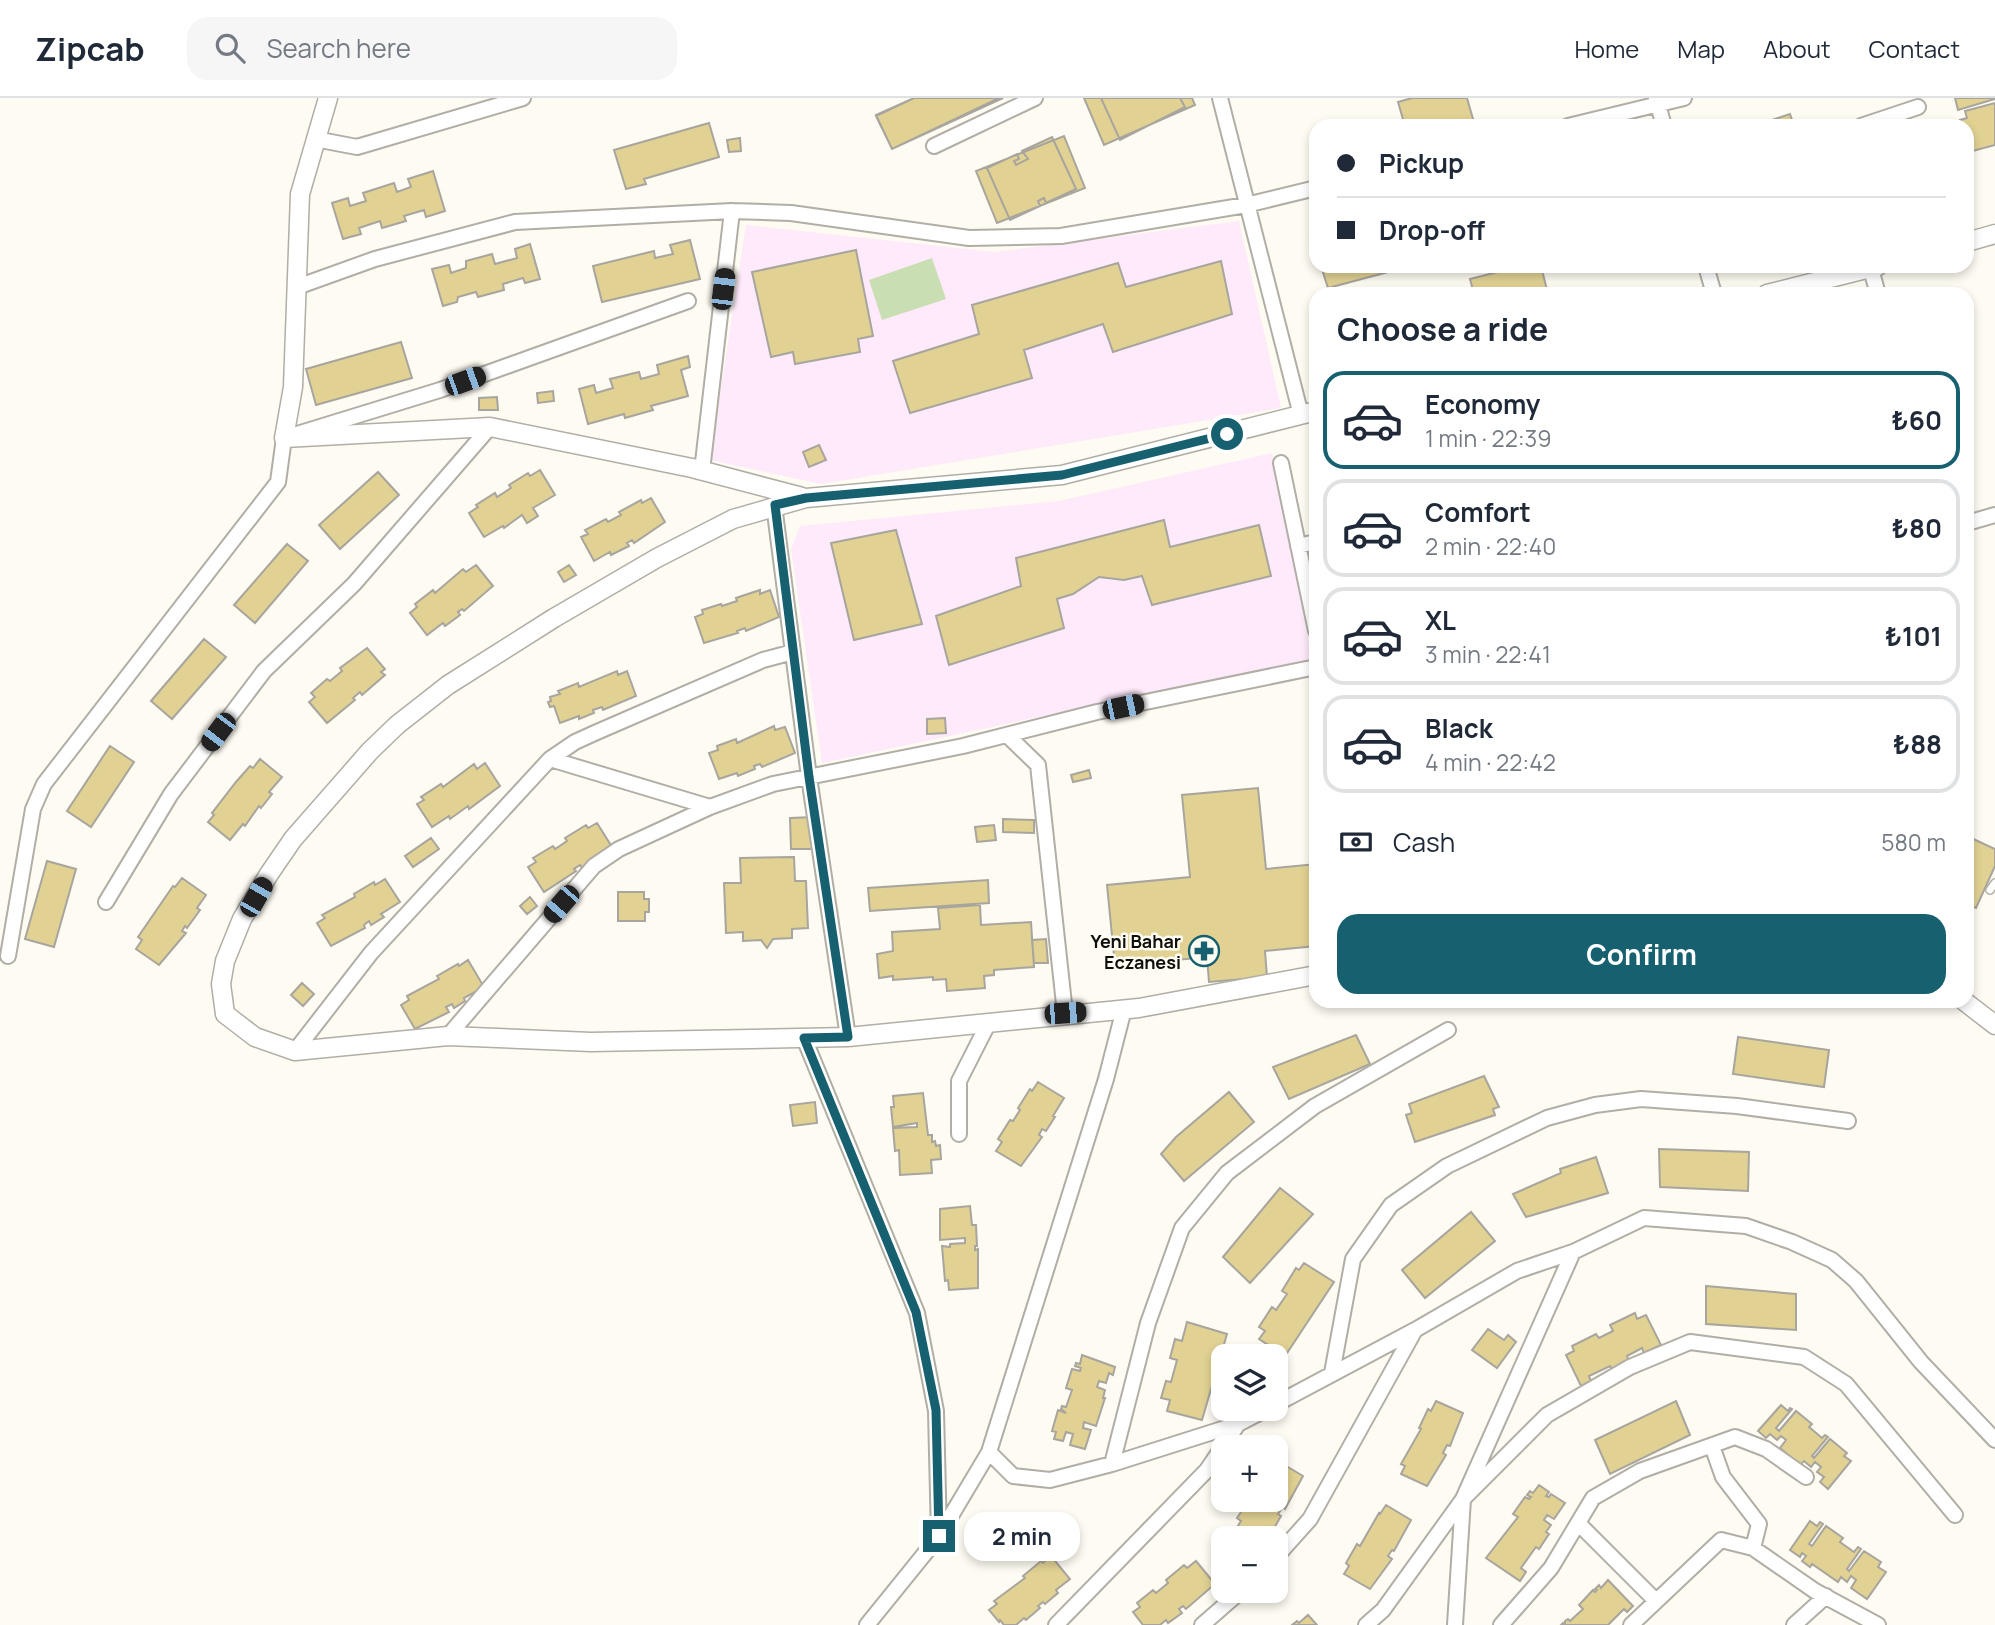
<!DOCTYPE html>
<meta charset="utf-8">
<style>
:root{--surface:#fff;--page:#f6f6f7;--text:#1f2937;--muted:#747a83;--line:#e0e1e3;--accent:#17606f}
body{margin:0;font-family:Manrope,sans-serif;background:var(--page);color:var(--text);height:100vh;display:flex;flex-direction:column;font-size:26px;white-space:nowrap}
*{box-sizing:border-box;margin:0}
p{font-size:23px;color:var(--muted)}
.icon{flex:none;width:38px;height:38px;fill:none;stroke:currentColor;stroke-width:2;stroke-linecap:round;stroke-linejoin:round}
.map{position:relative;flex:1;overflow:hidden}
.details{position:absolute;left:1309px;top:189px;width:665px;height:721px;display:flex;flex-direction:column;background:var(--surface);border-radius:21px;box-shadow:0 4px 10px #0003}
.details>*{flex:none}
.hud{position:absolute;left:1309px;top:21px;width:665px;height:154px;border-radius:21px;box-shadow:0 4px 10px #0003;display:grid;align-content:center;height:154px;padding:0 28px;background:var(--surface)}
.buttons{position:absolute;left:1211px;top:1246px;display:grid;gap:14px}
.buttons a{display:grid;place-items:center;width:77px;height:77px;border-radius:14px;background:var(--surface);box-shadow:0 4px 10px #0003;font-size:35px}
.end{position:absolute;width:32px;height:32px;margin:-16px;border:9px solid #17606f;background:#fff;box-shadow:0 0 0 4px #fff}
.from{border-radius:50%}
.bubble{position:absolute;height:49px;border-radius:21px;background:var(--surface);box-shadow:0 4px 10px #0003;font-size:23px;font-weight:700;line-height:49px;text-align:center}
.car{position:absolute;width:21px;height:42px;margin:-21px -10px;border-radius:9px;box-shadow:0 0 5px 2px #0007;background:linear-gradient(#222 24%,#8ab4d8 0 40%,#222 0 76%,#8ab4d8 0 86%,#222 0)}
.hud b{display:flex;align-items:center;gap:24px;height:66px;font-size:26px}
.hud b+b{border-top:2px solid var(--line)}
.hud i{width:18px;height:18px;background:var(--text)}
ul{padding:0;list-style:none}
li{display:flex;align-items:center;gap:21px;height:98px;margin:0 14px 10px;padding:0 14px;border:4px solid var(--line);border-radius:21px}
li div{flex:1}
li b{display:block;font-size:26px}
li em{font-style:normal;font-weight:700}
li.current{border-color:var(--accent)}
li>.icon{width:63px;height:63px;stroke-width:1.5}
h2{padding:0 28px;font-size:32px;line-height:84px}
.pay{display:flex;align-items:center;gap:18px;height:77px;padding:0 28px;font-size:26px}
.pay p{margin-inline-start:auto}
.primary-button{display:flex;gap:14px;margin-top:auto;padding:14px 28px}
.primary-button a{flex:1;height:80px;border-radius:21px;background:var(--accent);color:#fff;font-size:28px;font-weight:700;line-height:80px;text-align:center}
header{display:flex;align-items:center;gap:42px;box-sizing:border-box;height:98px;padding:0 35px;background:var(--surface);border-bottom:2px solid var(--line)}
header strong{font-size:33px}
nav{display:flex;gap:38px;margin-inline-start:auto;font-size:24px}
.search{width:490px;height:63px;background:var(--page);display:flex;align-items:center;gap:18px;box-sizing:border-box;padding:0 24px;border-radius:21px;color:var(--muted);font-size:26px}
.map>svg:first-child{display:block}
.education{fill:#feeafa}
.green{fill:#cadeb4}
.building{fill:#e1d193;stroke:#a7a59d;stroke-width:2}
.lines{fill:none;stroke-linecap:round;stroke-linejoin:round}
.service-casing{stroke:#b0aea5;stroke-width:10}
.minor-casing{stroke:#b0aea5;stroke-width:18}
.tertiary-casing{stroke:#b0aea5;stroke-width:21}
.service{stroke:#fff;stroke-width:7}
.minor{stroke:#fff;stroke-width:14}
.tertiary{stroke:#fff;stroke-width:18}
.route{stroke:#17606f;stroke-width:9}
.labels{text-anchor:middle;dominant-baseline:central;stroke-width:5;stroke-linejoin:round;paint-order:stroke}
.poi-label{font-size:18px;font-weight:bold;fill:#0e0e0b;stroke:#fefbf2;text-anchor:end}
</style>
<header>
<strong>Zipcab</strong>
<div class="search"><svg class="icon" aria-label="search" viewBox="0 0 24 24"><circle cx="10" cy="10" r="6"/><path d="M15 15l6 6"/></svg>Search here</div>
<nav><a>Home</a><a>Map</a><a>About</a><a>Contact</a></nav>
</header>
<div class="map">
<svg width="1995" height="1527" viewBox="0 0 1995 1527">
<rect width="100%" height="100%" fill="#fefbf2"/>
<!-- education -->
<path class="education" d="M1239 123 1281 310 821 386 710 362 746 127 995 154Z
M1272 355 1312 561 822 665 791 451 800 428 1059 403Z"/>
<!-- green -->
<path class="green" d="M932 160 946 201 882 222 869 182Z"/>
<!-- building -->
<path class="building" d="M914 0H999L892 51 876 18Z
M914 0H1003L892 51 876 17Z
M1084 0H1192L1195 7 1104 47Z
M1101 0H1180L1185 9 1120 42Z
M1412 0H1467L1475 28H1405L1398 4Z
M1955 0H1995V1L1958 12Z
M1995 5V47L1969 54 1967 28H1962L1960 22 1967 20 1965 13Z
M1790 16 1794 28H1764L1763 25Z
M709 25 719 59 644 81 646 86 626 91 614 52Z
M1064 38 1085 90 997 125 976 73Z
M1052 39 1076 91 1046 105 1044 100 1038 103 1040 108 1010 122 987 70 1017 56 1019 61 1014 63 1016 67 1028 61 1022 53Z
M740 40 741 53 729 54 727 42Z
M433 73 445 113 426 119 424 112 404 118 406 123 382 130 380 123 359 130 361 136 343 141 332 105 348 100 350 108 366 103 363 95 394 85 397 94 411 89 408 81Z
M1316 137V154L1310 138Z
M690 142 700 181 602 204 593 168 654 153 655 160 673 156 670 147Z
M530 146 540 181 525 185 523 180 503 186 504 192 478 199 476 194 458 199 457 204 443 208 432 171 449 167 451 175 466 170V163L492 156 495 166 517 160 515 151Z
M856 152 873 238 858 241 860 254 795 266 793 254 771 259 752 174Z
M1221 163 1232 216 1113 254 1103 226 1024 252 1032 280 910 315 893 263 979 236 972 207 1118 165 1126 189Z
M1321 168H1391L1392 173 1328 190Z
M1521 168H1541L1548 196H1474L1470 181Z
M401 244 412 280 316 307 306 271Z
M688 258 690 269 681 272 688 298 651 308 653 312 625 320 624 316 588 326 579 291 594 287 596 295 613 290 610 281 639 274 641 281 659 276 657 267Z
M553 293 554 303 538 305 537 295Z
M497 299 498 312H479V300Z
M819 347 826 362 809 369 803 354Z
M540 372 555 397 533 410 538 418 527 425 522 417 504 430 503 428 484 439 469 415 478 409 476 407 495 395 497 399 511 390 509 387 528 375 530 378Z
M378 374 399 397 340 451 319 427Z
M651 400 665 424 634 445 632 442 627 445 629 448 611 457 610 454 594 463 581 439 588 436 585 432 606 421 608 424 621 417 619 414 641 402 642 405Z
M1164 422 1170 449 1259 427 1271 478 1152 507 1142 478 1124 482 1099 479 1073 496 1057 501 1064 530 949 567 936 518 1021 488 1016 460Z
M896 432 922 526 854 542 831 445Z
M287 446 308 463 255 525 234 507Z
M476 467 493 488 464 513 462 511 458 514 460 517 445 528 443 525 427 537 410 515 417 509 415 506 433 492 435 495 463 471 466 474Z
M569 467 576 477 564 484 558 474Z
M760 492V496L770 492 779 519 746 533 745 530 737 533 738 535 704 545 695 519 703 516 702 512 721 506 722 508 737 503 736 500Z
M204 541 226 559 172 621 151 603Z
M367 550 385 571 381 574 385 577 362 597 360 594 353 600 355 602 327 625 309 604 315 599 311 595 327 581 330 583 342 573 340 570Z
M617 573 618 577 627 573 636 598 603 612 602 609 593 612 594 615 579 621V618L560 625 554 608 550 609 548 604 551 603 550 599 560 596 558 593 578 585 579 589Z
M945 620 946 635 927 636V621Z
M774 628 775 632 785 629 795 655 762 669 760 666 754 668 755 671 738 678 737 675 719 681 709 655 718 652 717 648 736 641 737 645Z
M110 648 134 664 91 729 67 713Z
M260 661 282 679 269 694 272 696 261 710 259 708 245 728 243 726 230 742 208 724 214 717 212 715 236 684 250 668 253 670Z
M485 665 500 688 469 711 468 708 450 721 449 718 432 729 417 706 424 702 421 699 441 686 443 689 474 666 477 671Z
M1089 672 1091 680 1073 684 1071 677Z
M1258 690 1266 771 1316 766V848L1265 853 1267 879 1209 884 1207 859 1115 868 1107 787 1190 779 1182 697Z
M814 719 815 751H791L790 720Z
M1003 721 1034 722V735L1003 734Z
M597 725 612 749 582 770 580 767 574 771 576 773 544 794 528 769 536 764 533 760 553 748 555 751 567 743 565 740 586 727 588 730Z
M994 727 996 742 977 744 975 729Z
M1967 738 1995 751V768L1976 810 1967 806Z
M431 740 439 751 413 769 405 758Z
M794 759 795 783H806L808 830 792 831V840L773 841 767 850 761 842 743 843V834L726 835 724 785H741L740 760Z
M47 763 76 771 54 849 25 841Z
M182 780 206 797 197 810 200 812 187 830 185 828 182 833 186 835 159 867 136 851 142 842 138 839 173 788 175 789Z
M385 781 400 804 381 816 384 819 371 827 369 823 364 827 365 830 331 848 317 825 325 820 322 817 355 799 354 796 374 784 375 787Z
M988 782 989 805 870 813 868 790Z
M618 794H644V801H649V814H645V823H618Z
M530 799 537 808 527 816 520 808Z
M980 807 981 827 1031 824 1034 869 994 872V877L984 878 985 890 947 893 946 881 933 882V879L893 882V878L879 880 877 856 893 853 892 834 940 831 938 810Z
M1046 841 1048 865H1034L1032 842Z
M468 862 484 889 464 900 465 903 454 910 452 906 446 909 449 914 415 931 401 907 409 902 407 898 439 881 437 878 458 866 459 868Z
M302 885 314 896 303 908 291 897Z
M1356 937 1370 966 1289 1001 1273 969Z
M1738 939 1829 952 1824 989 1733 976Z
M1484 978 1499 1009 1493 1011 1495 1017 1415 1044 1406 1017 1412 1015 1409 1006Z
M1038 984 1064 1000 1053 1018 1055 1019 1046 1033 1042 1031 1039 1037 1042 1039 1021 1068 996 1053 1002 1044 998 1041 1010 1022 1013 1023 1020 1012 1018 1010 1030 991 1032 993Z
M1229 994 1254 1024 1184 1083 1161 1056 1176 1039Z
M923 995 928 1037H932V1044L935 1043 936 1048 940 1047 941 1061 931 1062 932 1075 900 1077 899 1052 895 1053 893 1030 917 1029V1025L893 1029 891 1009H894L893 998Z
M815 1004 817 1025 793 1028 790 1007Z
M1659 1051 1749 1054 1748 1093 1660 1089Z
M1596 1059 1608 1095 1526 1119 1513 1096 1561 1075 1560 1071Z
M1280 1090 1313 1116 1250 1185 1223 1159Z
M970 1108 972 1127H976L977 1148H975V1152L978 1151V1190L949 1192 948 1182 945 1183 942 1148 950 1149V1146L965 1145V1140L940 1142V1111Z
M1471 1114 1495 1143 1425 1200 1402 1172Z
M1304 1165 1334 1184 1285 1258 1259 1241 1265 1233 1259 1229 1272 1209 1276 1212 1287 1196 1282 1193 1296 1170 1299 1172Z
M1706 1188 1796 1196V1232L1706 1226Z
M1635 1215 1637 1221 1646 1217 1661 1247 1644 1255 1642 1250 1627 1258 1629 1263 1612 1272 1610 1268 1589 1278 1591 1283 1581 1288 1566 1257 1574 1253 1572 1248 1596 1236 1599 1240 1613 1233 1610 1227Z
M1187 1224 1227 1236 1202 1322 1167 1313 1170 1302 1161 1300 1166 1283 1171 1284 1177 1262 1170 1260 1175 1241 1182 1243Z
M1488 1231 1504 1242 1508 1237 1516 1244 1497 1270 1472 1252Z
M1082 1257 1115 1269 1113 1277 1109 1275 1106 1285 1099 1283 1097 1289 1105 1292 1103 1300H1105L1096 1328 1084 1324 1083 1330 1091 1332 1085 1351 1070 1347 1073 1336 1066 1334 1063 1343 1054 1341 1056 1334 1052 1333 1058 1312 1066 1315 1061 1311 1062 1308 1066 1309 1072 1292 1066 1290 1072 1271 1080 1273 1081 1270 1075 1268 1076 1265 1080 1266Z
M1436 1303 1463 1315 1450 1348 1447 1347 1443 1355 1446 1357 1427 1388 1401 1376 1405 1368 1401 1366 1421 1331 1419 1330 1428 1311 1431 1313Z
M1676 1303 1690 1337 1610 1376 1595 1342Z
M1781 1307 1788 1313 1790 1310 1792 1311 1776 1330 1779 1333 1796 1313 1812 1326 1809 1329 1822 1340 1825 1337 1828 1339 1812 1358 1814 1360 1830 1341 1847 1355 1844 1358 1851 1363 1828 1391 1820 1384 1824 1379 1817 1374 1821 1369 1815 1364 1811 1369 1804 1363 1800 1367 1780 1350 1786 1342 1781 1338 1777 1342 1770 1336 1766 1340 1758 1333Z
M1278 1363 1303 1378 1285 1411 1283 1409 1278 1416 1281 1418 1273 1432 1271 1430 1265 1440H1251L1236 1431 1241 1423 1237 1420 1249 1402H1276Z
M1539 1387 1549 1394 1546 1398 1549 1399 1551 1396 1565 1405 1554 1421 1547 1417 1544 1422 1551 1427 1546 1434 1549 1436 1539 1451 1536 1449 1521 1470 1526 1474 1520 1483 1486 1460 1518 1419 1513 1416 1525 1399 1529 1401 1531 1399 1527 1397 1530 1393 1533 1395Z
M1386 1407 1411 1422 1394 1453 1392 1452 1388 1458 1392 1461 1370 1491 1344 1476 1349 1468 1346 1465 1357 1446 1360 1448 1379 1415 1380 1416Z
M1810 1423 1817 1428 1820 1424 1823 1426 1809 1446 1812 1448 1826 1428 1843 1440 1840 1444 1854 1454 1858 1449 1861 1451 1847 1471 1849 1473 1864 1453 1881 1464 1878 1469 1886 1474 1867 1501 1851 1490 1856 1482 1851 1478 1847 1484 1841 1479 1838 1484 1812 1466 1810 1469 1802 1463 1806 1458 1802 1455 1800 1459 1790 1452Z
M1051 1458 1070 1481 1056 1492 1058 1495 1045 1506 1043 1504 1038 1508 1040 1510 1026 1522 1024 1520 1016 1527H1004L1000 1522 999 1524 989 1512 997 1506 994 1503 1025 1480 1023 1478 1041 1463 1043 1465Z
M1196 1463 1215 1486 1186 1511 1183 1508 1179 1511 1182 1515 1168 1525 1166 1522 1160 1527H1143L1133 1514 1140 1509 1137 1505 1153 1492 1156 1495 1168 1485 1166 1482 1184 1467 1187 1470Z
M1608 1482 1633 1508 1627 1514 1624 1511 1608 1527H1561L1563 1525 1565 1527V1523L1568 1521 1570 1523 1583 1511 1579 1507 1593 1492 1595 1494 1597 1492 1595 1491 1599 1487 1601 1490Z
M1308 1517 1317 1527H1292L1297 1523 1299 1525Z"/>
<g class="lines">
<!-- service casing -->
<g class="service-casing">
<path id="service" d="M1990 792 1995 785"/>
</g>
<!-- minor casing -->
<g class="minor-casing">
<path id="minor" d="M1220 0 1301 317
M1656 0 1664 28
M1568 28 1684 0
M1861 28 1918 9
M315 41 357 49 523 0
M934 48 1035 0
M1706 168 1714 196
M1870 168 1878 196
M297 189 375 161 515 124 732 113 791 115 969 140 1061 138 1246 107 1316 90
M1281 365 1316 533
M702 373 732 113
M774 407 809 679 848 939
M1967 425 1995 417
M1298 448 1316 444
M1007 637 1038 667 1065 915
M550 661 710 709
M106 804 171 696 264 573 354 486 490 329
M8 858 33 711 44 686 278 384 284 340 440 292 688 203
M1124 911 1106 981 989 1354 1013 1378 1050 1382 1112 1366 1238 1326 1267 1311
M448 938 594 768 619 751 710 709 773 686 963 648 1097 614 1316 569
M804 940 917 1215 936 1313 939 1438
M295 953 371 855 550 661 575 644 597 634 763 562 793 554
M959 1036V983L989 924
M1332 1275 1353 1161 1391 1107 1447 1068 1547 1020 1595 1007 1641 1001 1737 1008 1848 1023
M1276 1306 1415 1232 1517 1173 1573 1154 1644 1120 1746 1128 1792 1144 1832 1162 1856 1183 1921 1264 1995 1342
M1712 1348 1723 1379 1759 1426 1753 1450
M1112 1366 1148 1225 1182 1130 1227 1075 1315 1008 1448 932
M1578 1425 1656 1503
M1276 1459 1310 1421 1415 1232
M867 1527 939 1438 989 1354
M1056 1527 1207 1372 1238 1326
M1202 1527 1241 1493
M1366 1527 1383 1512 1463 1401 1573 1154
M1455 1527 1463 1401 1547 1317 1630 1269 1690 1244 1804 1259 1846 1286 1955 1417
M1501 1527 1551 1470 1593 1400 1640 1373 1735 1339 1766 1351 1806 1379
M1631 1527 1721 1442 1753 1450 1815 1493 1878 1527
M1794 1527 1826 1498"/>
</g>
<!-- tertiary casing -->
<g class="tertiary-casing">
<path id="tertiary" d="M328 0 300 96 293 289 284 340 490 329 692 370 802 399
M1967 144 1995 136
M1767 196 1878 168
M1316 313 1062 377 806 400 733 421 657 460 554 520 448 587 397 627 370 653 293 741 269 776 242 821 225 863 221 886 225 916 255 939 295 953 448 938 591 944 848 939 1139 910 1316 877
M1964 903 1995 927"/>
</g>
<!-- service -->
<use href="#service" class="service"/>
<!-- minor -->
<use href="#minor" class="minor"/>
<!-- tertiary -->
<use href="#tertiary" class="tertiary"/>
</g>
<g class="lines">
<!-- route -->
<path class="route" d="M939 1438 936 1312 916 1214 804 940 848 939 809 679 775 407 806 400 1062 377 1227 336"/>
</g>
<!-- icons -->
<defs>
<g id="pharmacy-ring" transform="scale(1.575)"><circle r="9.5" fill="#fefbf2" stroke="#17606f" stroke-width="1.5"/><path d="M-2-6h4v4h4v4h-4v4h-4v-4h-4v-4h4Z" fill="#17606f"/></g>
</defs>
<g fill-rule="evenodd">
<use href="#pharmacy-ring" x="1204" y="853"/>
</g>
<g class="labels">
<!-- poi labels -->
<g class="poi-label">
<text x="1181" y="843">Yeni Bahar<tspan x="1181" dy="21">Eczanesi</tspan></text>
</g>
</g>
</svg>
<div class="buttons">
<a><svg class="icon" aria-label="layers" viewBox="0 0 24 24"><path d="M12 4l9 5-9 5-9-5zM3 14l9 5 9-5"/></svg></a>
<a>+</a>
<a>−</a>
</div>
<i class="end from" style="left:1227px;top:336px"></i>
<i class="end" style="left:939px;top:1438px"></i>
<div class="bubble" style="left:964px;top:1414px;width:116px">2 min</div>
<i class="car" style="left:723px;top:191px;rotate:7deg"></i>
<i class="car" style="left:465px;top:283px;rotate:70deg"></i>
<i class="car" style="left:1123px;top:609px;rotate:78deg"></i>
<i class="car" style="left:218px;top:634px;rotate:217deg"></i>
<i class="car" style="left:256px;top:799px;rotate:30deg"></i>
<i class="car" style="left:561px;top:806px;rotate:221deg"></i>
<i class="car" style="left:1065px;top:915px;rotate:86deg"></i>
<div class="hud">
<b><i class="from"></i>Pickup</b>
<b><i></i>Drop-off</b>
</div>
<section class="details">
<h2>Choose a ride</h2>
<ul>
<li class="current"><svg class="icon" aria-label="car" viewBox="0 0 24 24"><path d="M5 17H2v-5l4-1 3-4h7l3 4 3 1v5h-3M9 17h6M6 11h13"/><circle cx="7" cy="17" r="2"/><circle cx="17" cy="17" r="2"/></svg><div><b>Economy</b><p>1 min · 22:39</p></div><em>₺60</em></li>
<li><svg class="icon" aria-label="car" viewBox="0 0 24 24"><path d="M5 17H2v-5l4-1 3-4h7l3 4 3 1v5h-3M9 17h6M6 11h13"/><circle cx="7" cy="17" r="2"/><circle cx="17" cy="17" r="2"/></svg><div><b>Comfort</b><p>2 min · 22:40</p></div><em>₺80</em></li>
<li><svg class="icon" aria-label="car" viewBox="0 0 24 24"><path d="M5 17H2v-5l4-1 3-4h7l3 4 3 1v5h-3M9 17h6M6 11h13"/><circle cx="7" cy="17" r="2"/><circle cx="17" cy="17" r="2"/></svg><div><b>XL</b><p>3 min · 22:41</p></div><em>₺101</em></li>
<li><svg class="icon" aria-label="car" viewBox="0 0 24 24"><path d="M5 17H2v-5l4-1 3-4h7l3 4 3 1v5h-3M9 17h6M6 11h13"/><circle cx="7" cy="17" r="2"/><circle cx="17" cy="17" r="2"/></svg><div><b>Black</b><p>4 min · 22:42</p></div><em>₺88</em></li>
</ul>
<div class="pay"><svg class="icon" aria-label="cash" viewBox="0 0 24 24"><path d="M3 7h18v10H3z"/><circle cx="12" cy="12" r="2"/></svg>Cash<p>580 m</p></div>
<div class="primary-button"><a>Confirm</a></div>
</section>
</div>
